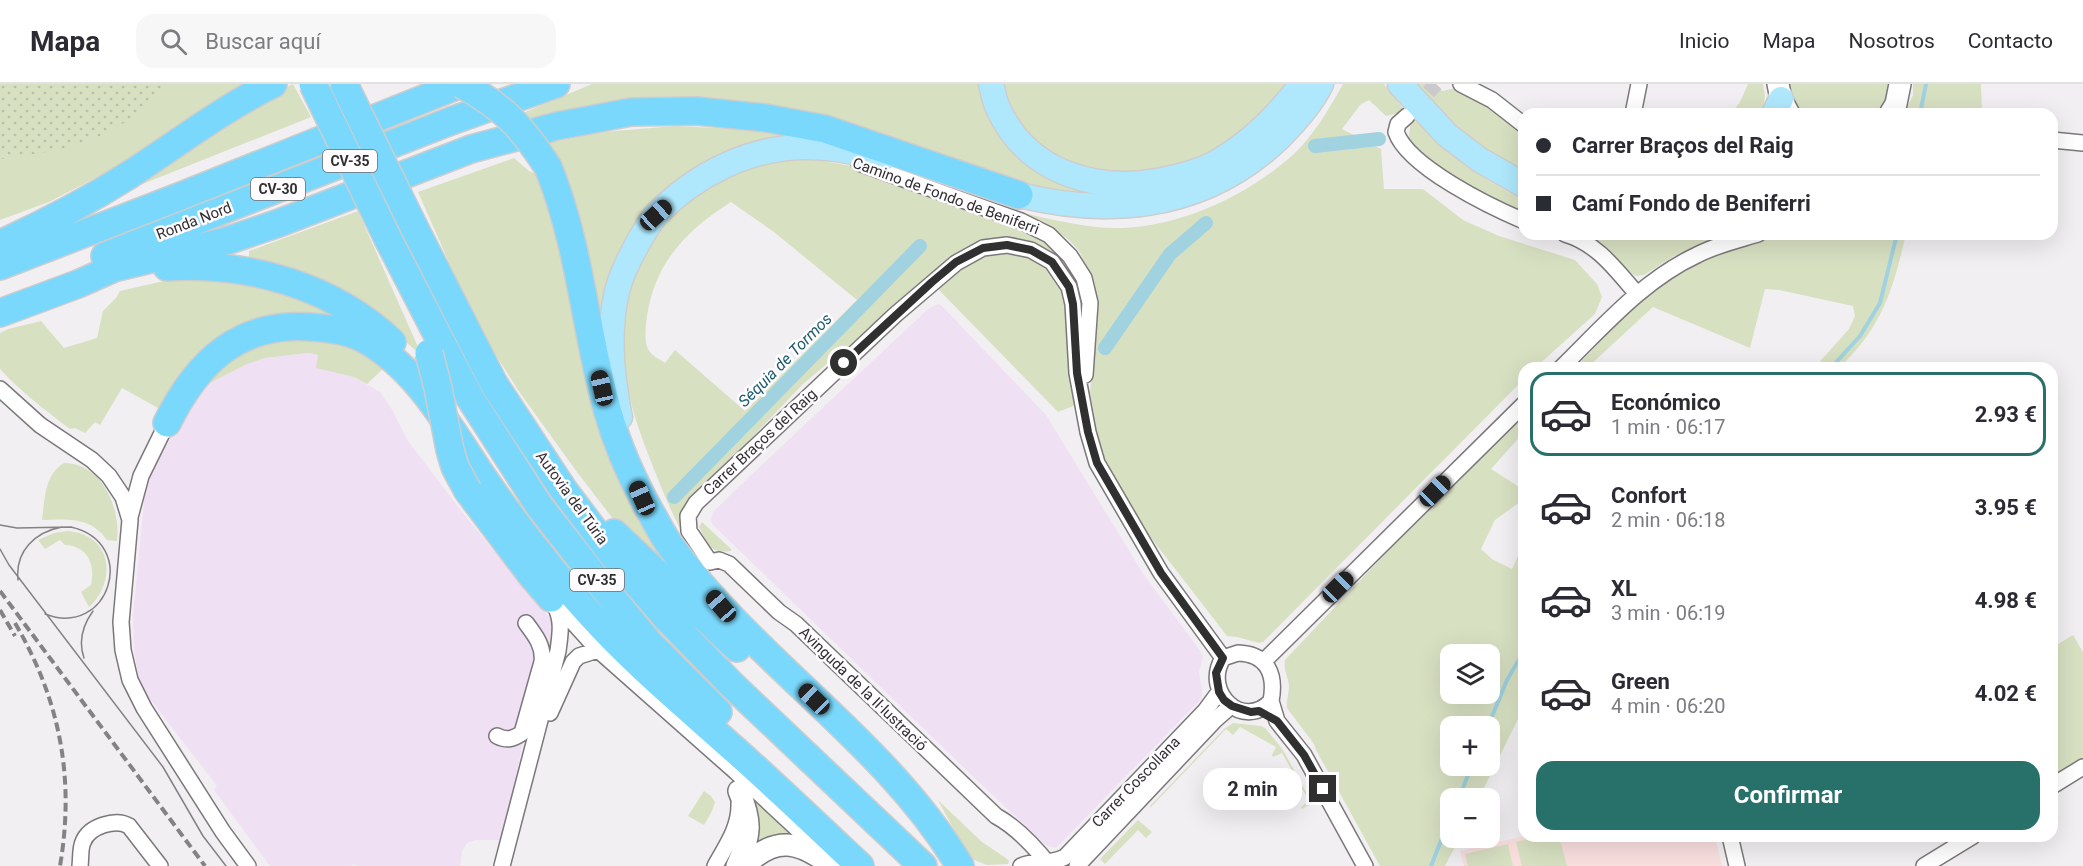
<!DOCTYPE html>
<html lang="es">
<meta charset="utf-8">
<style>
:root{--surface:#fff;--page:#f7f7f7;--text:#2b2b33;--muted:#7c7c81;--line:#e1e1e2;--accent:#28716b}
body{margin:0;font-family:Roboto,sans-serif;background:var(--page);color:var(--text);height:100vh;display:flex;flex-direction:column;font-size:22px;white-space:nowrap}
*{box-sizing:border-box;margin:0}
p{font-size:20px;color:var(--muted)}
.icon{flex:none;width:33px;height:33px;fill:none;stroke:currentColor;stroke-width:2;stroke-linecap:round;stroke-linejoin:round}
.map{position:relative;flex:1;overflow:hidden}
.panel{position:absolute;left:1518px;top:278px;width:540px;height:480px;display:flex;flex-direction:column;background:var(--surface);border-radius:18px;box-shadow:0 6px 24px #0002}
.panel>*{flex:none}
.hud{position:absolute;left:1518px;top:24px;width:540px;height:132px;border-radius:18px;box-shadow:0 6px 24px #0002;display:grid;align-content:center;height:132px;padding:0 18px;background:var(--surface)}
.controls{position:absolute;left:1440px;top:560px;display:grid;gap:12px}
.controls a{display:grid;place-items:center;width:60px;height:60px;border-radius:12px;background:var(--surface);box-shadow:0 6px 24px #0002;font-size:30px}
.end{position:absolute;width:27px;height:27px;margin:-14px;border:8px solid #313031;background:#fff;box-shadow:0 0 0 3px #fff}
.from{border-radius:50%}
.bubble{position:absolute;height:42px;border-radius:18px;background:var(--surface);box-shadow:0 6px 24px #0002;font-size:20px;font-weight:700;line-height:42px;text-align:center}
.car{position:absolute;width:18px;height:36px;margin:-18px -9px;border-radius:8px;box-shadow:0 0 4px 2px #0007;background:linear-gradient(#222 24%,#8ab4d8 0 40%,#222 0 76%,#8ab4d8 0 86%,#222 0)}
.hud b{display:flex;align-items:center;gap:21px;height:57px;font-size:22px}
.hud b+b{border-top:2px solid var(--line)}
.hud i{width:15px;height:15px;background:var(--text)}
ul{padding:10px 0 0;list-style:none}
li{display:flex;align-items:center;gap:18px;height:84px;margin:0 12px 9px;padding:0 6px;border:3px solid transparent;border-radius:18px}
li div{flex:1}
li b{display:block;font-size:22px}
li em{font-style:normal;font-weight:700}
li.current{border-color:var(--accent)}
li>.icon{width:54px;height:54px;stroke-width:1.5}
.primary-button{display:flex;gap:12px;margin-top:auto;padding:12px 18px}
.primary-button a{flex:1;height:69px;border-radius:18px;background:var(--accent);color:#fff;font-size:24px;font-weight:700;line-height:69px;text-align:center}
header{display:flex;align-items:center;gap:36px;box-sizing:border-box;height:84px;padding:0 30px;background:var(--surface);border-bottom:2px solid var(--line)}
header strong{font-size:28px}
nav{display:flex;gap:33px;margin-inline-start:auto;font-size:21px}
.search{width:420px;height:54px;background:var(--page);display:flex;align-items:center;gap:15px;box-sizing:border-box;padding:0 21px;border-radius:18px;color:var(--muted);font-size:22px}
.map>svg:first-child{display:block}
.commercial{fill:#efe0f3}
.education{fill:#fadfdf}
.green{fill:#d8e0c2;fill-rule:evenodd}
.park{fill:url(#park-dots)}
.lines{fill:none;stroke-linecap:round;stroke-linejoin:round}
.stream{stroke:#a0d2e0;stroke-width:4}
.canal{stroke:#a0d2e0;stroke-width:14}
.street-tunnel{stroke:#cbc9cb;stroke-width:15;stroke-dasharray:15 8;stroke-linecap:butt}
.street-casing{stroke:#7b777a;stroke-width:18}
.secondary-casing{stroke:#7b777a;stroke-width:24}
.primary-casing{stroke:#cecdce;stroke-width:27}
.highway-casing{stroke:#cecdce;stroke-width:30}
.street{stroke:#fff;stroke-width:15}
.secondary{stroke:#fff;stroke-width:21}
.primary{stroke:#afe8fd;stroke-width:24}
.highway{stroke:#7ad8fc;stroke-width:27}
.tram{stroke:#848284;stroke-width:1.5}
.rail{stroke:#848284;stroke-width:4;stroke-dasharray:9 4.5;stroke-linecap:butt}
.highway-bridge-casing{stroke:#cecdce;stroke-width:30;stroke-linecap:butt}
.highway-bridge{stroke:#7ad8fc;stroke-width:27}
.route{stroke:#313031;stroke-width:8}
.labels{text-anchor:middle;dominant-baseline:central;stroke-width:5;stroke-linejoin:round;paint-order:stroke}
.shield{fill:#fffcff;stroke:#6f6d6f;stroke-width:1.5}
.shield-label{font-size:14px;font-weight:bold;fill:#313031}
.street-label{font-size:15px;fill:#313031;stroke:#fffcff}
.water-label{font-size:16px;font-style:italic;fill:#1a5c6b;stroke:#fffcff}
</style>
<header>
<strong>Mapa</strong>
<div class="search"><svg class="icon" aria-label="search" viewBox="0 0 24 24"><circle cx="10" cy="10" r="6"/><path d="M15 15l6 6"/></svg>Buscar aquí</div>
<nav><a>Inicio</a><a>Mapa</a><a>Nosotros</a><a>Contacto</a></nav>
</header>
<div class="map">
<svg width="2083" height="782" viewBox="0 0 2083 782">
<defs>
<pattern id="park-dots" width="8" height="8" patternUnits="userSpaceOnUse" patternTransform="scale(1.5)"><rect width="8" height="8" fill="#d8e0c2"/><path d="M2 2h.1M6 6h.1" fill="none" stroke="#bac0a7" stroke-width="1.8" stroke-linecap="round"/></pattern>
</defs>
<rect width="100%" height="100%" fill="#f2eff2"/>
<!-- commercial -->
<path class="commercial" d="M938 220 942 222 1046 331 1144 491 1201 568 1203 573 1199 588 1202 607 1201 615 1056 764 1047 762 982 701 713 441 711 436 713 428 749 393 928 225Z
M308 269 318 271 340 289 354 293 380 308 391 324 408 357 466 433 554 539 552 558 524 653 510 720 500 756H475L467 759 462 767 460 782H358L353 780 351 782H270L214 706 217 702 140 602 134 565 133 532 146 397 198 305 245 281 265 274Z"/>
<!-- education -->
<path class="education" d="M1524 752H1715L1722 782H1464L1460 767Z"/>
<!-- green -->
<path class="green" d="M137 0H243L227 9 186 40 122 80 49 118 0 136V45Z
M293 0 311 33 140 101 137 99 210 54 269 10Z
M592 0H982L1079 105 1110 113 1023 103 827 38 535 41 523 29Z
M1000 0H1288L1261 34 1223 63 1196 76 1167 86 1101 92 1056 75 1032 56 1010 26Z
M1343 0H1384L1403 24 1399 29 1386 32 1369 16 1361 20 1342 45 1381 65 1384 105H1423L1463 136 1499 152 1575 176 1597 200 1602 213 1595 230 1536 283 1524 284V295L1263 558 1259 559 1237 553 1227 552 1138 437 1108 387 1098 355 1090 308 1098 234 1096 210 1092 192 1079 167 1069 156 1044 138 1023 129C1055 136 1090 145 1123 144 1185 141 1247 111 1293 71 1314 51 1329 25 1343 0Z
M1407 0H1434L1442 7 1456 4 1464 5 1524 49V94L1498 82Z
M1748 0H1763L1765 12 1762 30H1731L1740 18Z
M1786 0H1891C1890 11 1885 22 1877 30H1799Z
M1913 0H1981L1982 30H1904L1913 11Z
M1413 34C1445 68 1481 96 1524 115V130C1482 111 1442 90 1408 58L1411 37Z
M676 42 752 46 800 54 765 57 625 160 605 203 600 249C590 183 582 119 549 59L602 48Z
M514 74 529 87 541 92 553 123 580 255 700 520 620 444 577 388 520 309 490 262 454 190 418 108Z
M791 76H818L851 82 902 99 1024 144C1048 158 1076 178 1083 207 1086 221 1083 240 1083 254L1072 199 1016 157 935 189 803 300 717 390 684 446 712 490C683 458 669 423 653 383 641 352 629 321 625 287 622 261 622 232 630 206 645 157 682 113 729 92 749 83 769 79 791 76ZM731 118 774 148 857 216 745 327 675 266 665 279C661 276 653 272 650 268 643 259 646 242 647 232 655 178 687 146 731 118Z
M358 127 422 272 375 231 257 176 249 174V167Z
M1584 150H1729L1674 172 1644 191 1636 192 1625 185 1599 157Z
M1778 150H1906C1893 206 1882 243 1840 283H1815L1849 245 1855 232 1853 222 1779 206 1765 205 1750 264 1653 223 1588 283 1575 284C1609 250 1641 211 1682 187 1712 170 1747 164 1778 150Z
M1001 168 1022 170 1044 180 1058 197 1066 214 1076 321 1058 328 937 204C957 185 974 174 1001 168Z
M204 195 269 205 309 219 337 233 260 244 167 329 122 304 100 341 95 338 85 349 75 344 70 345C45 326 21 308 0 285V249L8 245 41 237 64 264 97 254 103 227 116 214 120 207 168 196Z
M326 250 386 282 367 300 354 293 316 284 318 271 308 269 265 274 245 281 198 305 244 263Z
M1524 333V348L1491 385 1524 406V415L1495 436 1481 465 1492 475 1512 485 1524 459V592L1519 606 1524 608V623L1479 714H1450V753H1460L1445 782H1380L1316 666 1314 660 1287 624C1286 616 1289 610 1289 602 1288 593 1283 585 1285 576L1399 455ZM1450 570H1490V609H1450ZM1450 642H1490V681H1450Z
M64 379C102 379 121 424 117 457L107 456C91 433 69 435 42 436 45 415 44 391 64 379Z
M702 438 731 465V467C709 470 708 460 699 443Z
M68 447C72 448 78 448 82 450 115 462 112 503 89 523L81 508 91 501C96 480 87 462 65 461L60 456 45 465 38 456 54 449Z
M2073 551 2083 568V675L2052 693V564Z
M1233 639 1261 642 1265 644 1283 666 1312 719 1302 725 1301 723 1309 717 1282 669 1273 673 1272 671 1276 663 1240 643 1233 651 1226 645 1151 723 1150 722 1224 645Z
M704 707 711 712 715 718 712 727 704 741 688 732Z
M750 712 754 715 796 752 754 764Z
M938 716 982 758 1006 774 1009 777 1008 780 987 781 969 774Z
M1138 736 1152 748 1146 754 1138 746 1105 780 1100 775Z
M1542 752H1559L1567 782H1522L1516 758Z
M1508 760 1513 782H1468L1465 770Z"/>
<!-- park -->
<path class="park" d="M0 0H167C118 57 71 66 0 75Z"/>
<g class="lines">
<!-- stream -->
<path class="stream" d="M1920 30 1926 0
M1831 284 1860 252 1880 219 1897 150
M1488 642 1507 596 1524 567
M1459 714 1472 681
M1431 782 1450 734"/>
<!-- canal -->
<path class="canal" d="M1315 62 1379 55
M1105 264 1170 170 1206 139
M674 413 920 162"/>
<!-- street-tunnel -->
<path class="street-tunnel" d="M1413 25 1436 0"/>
<!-- street casing -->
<g class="street-casing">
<path id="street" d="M1461 0 1492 16 1524 41
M1633 30 1639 0
M1407 32 1398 40 1396 48C1408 83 1491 123 1524 137
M2052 56 2083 59
M859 79 1021 137 1049 151 1070 172 1084 194 1090 219 1085 291
M1565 150C1597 159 1616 186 1637 210
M1561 284C1603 243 1643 196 1697 171 1716 161 1738 156 1758 150
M0 305 40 341 92 376 109 392 123 413 130 436 121 538 123 566 130 596 144 624 223 748 248 782
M130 433 141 392 167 339
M551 514 598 566 736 688 822 768
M1238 569C1268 570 1276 591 1271 617 1243 647 1202 608 1223 574Z
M1263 578 1524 320
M1271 617 1277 637 1304 671 1365 782
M550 629 573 578 579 572 598 566
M497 652C507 657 513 655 522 649L542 578C544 562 535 551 526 539
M2052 702 2083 683
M1730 752 1737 782
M80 782C81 775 80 764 83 758 89 742 116 734 129 742L160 782
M502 782 558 567C560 551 563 537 555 522
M715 782C726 762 740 743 739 719
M1021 782C1037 775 1048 782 1065 773L1205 627 1219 608
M1050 782C1035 763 1018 744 996 732L796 540 779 528 729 480 719 476 710 478 689 447 688 432 696 419 895 231 956 179 983 164 1007 161 1031 166 1052 178 1069 203 1073 220 1077 289 1088 348 1097 379 1161 489 1223 574
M1077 782 1215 636 1231 622
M1924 782 1973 752"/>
</g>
<!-- secondary casing -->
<g class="secondary-casing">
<path id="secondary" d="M1778 0 1781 15 1789 30
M1890 30 1896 20 1900 0
M737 782C751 751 752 738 739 707
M745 782C776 750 800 758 832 782"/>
</g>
<!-- primary casing -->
<g class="primary-casing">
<path id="primary" d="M991 0C993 7 994 15 997 22 1026 89 1096 109 1162 96 1182 92 1205 86 1222 75 1255 55 1278 30 1302 0
M1400 0 1447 51 1480 76 1524 101
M1774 30 1781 15
M1001 106C1101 135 1201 129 1279 54 1294 39 1312 19 1321 0
M620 333C617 321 616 309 614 297 610 267 610 227 620 197 626 180 645 143 657 130 695 91 748 64 803 63 830 62 857 69 884 74"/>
</g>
<!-- highway casing -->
<g class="highway-casing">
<path id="highway" d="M548 83C580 161 585 245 607 325 617 361 633 397 651 429 658 441 664 454 672 464 757 580 886 658 960 782
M414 143 494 300 563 405 615 474 664 531 732 601 923 782
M388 155 470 314 540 423 590 487 650 560 718 628
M0 160C44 140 88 117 129 91 177 60 222 25 273 0
M105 172 451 37 556 0
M0 182 181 112 461 0
M167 183C248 178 332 201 392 258
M0 229 78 200 114 184 226 157 279 139 471 65 557 42 631 28 697 27 766 34 825 45 1019 111
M167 339C197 278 239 238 310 243 327 244 346 246 362 254 416 282 449 343 482 392 515 440 551 487 590 530 634 579 686 622 735 666 778 704 818 743 860 782
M468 407 532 492 551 514
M614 449 737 564"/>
</g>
<!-- street -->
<use href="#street" class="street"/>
<!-- secondary -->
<use href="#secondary" class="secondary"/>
<!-- primary -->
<use href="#primary" class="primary"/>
<!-- highway -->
<use href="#highway" class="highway"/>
<!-- tram -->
<path class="tram" d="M0 441 17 444 71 443C140 459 109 555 45 530
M0 465 9 481 163 683 203 752 226 782
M18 496C15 467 35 448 62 443
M84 574C78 557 83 541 93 527"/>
<!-- rail -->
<path class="rail" d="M0 507 205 782
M0 526 15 552
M15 539C60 616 75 694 60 782"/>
<!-- highway-bridge casing -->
<g class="highway-bridge-casing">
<path id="highway-bridge" d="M313 0 388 155
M344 0 414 143
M461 0C504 23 522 43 548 83
M429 269 438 304 450 366 455 383 468 407"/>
</g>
<!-- highway-bridge -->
<use href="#highway-bridge" class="highway-bridge"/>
</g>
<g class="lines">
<!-- route -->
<path class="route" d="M844 279 932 198 956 178 983 164 1007 161 1031 166 1052 178 1069 203 1073 220 1077 289 1088 348 1097 379 1161 489 1223 574 1216 589 1219 608 1224 616 1232 622 1251 628 1259 627 1277 637 1304 671 1323 705"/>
</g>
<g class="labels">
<!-- shield labels -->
<g class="shield">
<rect x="323" y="66" width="54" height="22" rx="4.5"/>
<rect x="251" y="94" width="54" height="22" rx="4.5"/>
<rect x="570" y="485" width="54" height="22" rx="4.5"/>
</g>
<g class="shield-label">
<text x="350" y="77">CV-35</text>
<text x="278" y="105">CV-30</text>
<text x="597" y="496">CV-35</text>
</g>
<!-- street labels -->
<g class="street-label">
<text transform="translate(946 112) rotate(20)">Camino de Fondo de Beniferri</text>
<text transform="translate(194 137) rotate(-21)">Ronda Nord</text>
<text transform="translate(760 358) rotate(-43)">Carrer Braços del Raig</text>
<text transform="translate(572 414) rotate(54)">Autovia del Túria</text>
<text transform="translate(863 605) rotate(44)">Avinguda de la Il·lustració</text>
<text transform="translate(1136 698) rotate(-46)">Carrer Coscollana</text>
</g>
<!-- water labels -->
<g class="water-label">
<text transform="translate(785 276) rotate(-45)">Séquia de Tormos</text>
</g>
</g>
</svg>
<div class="controls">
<a><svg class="icon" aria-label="layers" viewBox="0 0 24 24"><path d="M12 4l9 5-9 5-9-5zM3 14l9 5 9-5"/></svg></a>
<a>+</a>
<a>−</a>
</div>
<i class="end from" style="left:844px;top:279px"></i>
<i class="end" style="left:1323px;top:705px"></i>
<div class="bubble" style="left:1203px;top:684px;width:99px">2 min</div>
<i class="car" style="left:656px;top:131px;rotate:48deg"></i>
<i class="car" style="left:602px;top:304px;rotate:347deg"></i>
<i class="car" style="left:1435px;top:407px;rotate:45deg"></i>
<i class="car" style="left:642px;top:414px;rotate:336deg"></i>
<i class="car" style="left:1338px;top:503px;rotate:45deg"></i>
<i class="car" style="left:721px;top:522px;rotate:319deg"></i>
<i class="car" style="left:814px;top:615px;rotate:314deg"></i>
<div class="hud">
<b><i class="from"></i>Carrer Braços del Raig</b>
<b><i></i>Camí Fondo de Beniferri</b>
</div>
<section class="panel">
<ul>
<li class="current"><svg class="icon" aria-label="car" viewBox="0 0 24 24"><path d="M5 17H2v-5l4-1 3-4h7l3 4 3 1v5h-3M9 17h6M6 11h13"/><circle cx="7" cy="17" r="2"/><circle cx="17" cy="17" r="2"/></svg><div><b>Económico</b><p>1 min · 06:17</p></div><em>2.93 €</em></li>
<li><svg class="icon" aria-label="car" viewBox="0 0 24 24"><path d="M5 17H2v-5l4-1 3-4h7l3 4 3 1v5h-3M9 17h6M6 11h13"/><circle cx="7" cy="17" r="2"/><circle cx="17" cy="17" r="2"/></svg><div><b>Confort</b><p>2 min · 06:18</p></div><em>3.95 €</em></li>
<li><svg class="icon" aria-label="car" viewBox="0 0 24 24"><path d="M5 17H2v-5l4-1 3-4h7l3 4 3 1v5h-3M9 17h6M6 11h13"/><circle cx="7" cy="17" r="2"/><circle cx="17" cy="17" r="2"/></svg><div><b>XL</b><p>3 min · 06:19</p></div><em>4.98 €</em></li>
<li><svg class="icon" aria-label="car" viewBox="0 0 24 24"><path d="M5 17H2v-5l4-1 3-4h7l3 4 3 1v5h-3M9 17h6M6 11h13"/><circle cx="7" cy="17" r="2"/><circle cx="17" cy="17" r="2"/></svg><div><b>Green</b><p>4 min · 06:20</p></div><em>4.02 €</em></li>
</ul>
<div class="primary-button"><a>Confirmar</a></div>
</section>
</div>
